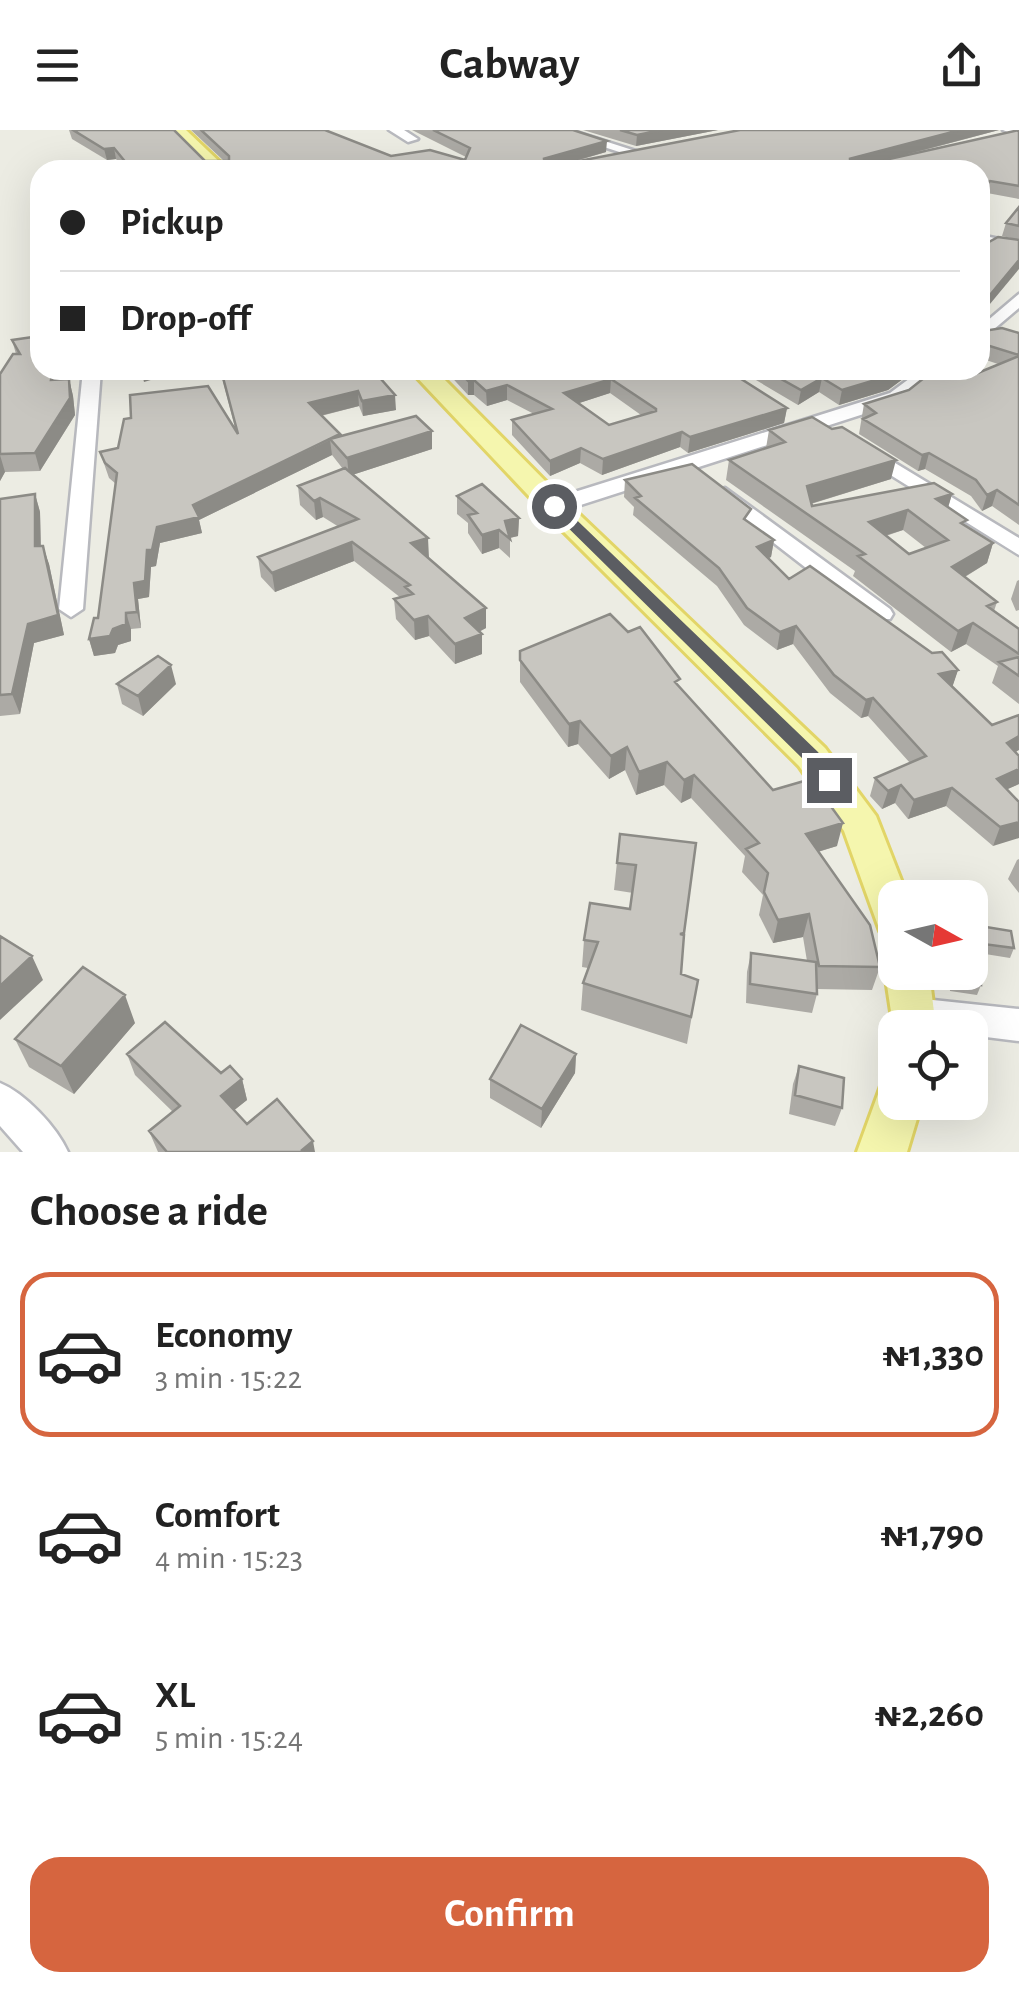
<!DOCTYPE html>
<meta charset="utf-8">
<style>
:root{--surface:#fff;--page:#f6f6f6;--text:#222;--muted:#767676;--line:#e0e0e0;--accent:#d6653f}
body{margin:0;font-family:"Alegreya Sans",sans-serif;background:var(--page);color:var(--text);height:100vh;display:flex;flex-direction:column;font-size:38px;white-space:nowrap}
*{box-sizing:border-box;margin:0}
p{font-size:32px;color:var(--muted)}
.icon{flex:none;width:55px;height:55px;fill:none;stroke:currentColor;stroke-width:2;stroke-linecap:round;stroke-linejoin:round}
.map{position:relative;height:1022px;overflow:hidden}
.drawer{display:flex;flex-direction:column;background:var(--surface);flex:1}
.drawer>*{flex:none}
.hud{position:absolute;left:30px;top:30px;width:960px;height:220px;border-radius:30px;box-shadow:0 10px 40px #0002;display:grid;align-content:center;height:220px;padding:0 30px;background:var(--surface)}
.needle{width:65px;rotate:98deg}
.controls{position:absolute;left:878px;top:750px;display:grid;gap:20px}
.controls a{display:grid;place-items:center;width:110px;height:110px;border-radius:20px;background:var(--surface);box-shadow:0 10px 40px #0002;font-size:50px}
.end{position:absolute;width:45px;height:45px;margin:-22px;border:12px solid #5b5d62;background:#fff;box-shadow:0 0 0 5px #fff}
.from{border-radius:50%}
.hud b{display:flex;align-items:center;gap:35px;height:95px;font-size:38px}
.hud b+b{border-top:2px solid var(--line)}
.hud i{width:25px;height:25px;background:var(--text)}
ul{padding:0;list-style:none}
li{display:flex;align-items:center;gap:30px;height:165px;margin:0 20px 15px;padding:0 10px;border:5px solid transparent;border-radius:30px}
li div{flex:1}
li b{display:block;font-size:38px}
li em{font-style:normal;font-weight:600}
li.active{border-color:var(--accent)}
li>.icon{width:90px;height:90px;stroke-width:1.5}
h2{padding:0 30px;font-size:45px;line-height:120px}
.primary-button{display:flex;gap:20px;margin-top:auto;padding:20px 30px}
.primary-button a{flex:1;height:115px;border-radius:30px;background:var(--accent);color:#fff;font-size:40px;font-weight:600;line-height:115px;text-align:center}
header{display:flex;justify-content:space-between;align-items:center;height:130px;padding:0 30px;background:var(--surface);font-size:45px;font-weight:600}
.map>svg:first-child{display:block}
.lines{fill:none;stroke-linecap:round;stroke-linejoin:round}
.minor-casing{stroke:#b8b9be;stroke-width:5}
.major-casing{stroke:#e2d567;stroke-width:6}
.minor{fill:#fff;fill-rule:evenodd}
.major{fill:#f5f6ae;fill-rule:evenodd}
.wall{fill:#acaaa5;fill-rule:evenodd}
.shaded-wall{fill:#8c8b86}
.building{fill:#c8c6c0;stroke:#8c8b86;stroke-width:2.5;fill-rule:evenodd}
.route{fill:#5b5d62}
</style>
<header><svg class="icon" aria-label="menu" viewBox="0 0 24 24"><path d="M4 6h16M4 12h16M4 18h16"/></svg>Cabway<svg class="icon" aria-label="share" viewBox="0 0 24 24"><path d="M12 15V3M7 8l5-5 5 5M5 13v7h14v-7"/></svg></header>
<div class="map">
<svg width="1019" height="1022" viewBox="0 0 1019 1022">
<rect width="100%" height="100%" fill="#ecece3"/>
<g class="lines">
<!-- minor casing -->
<g class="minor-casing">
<path id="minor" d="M389 0H404L418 9 408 12Z
M551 0H570L645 24 635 27Z
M1003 0H1019V7Z
M980 105 1019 113V121L980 113Z
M1019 164V178L980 211V197Z
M83 240H101L83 479 71 487 59 479Z
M921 240H942L904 271 562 381 554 382 543 376 546 371 890 263Z
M867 316 1019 408V425L860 326V318Z
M725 358 890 479 893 484 890 489H872L717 369 714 364Z
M914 868 1019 879V911L970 905V898H912L902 894 897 883 902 872Z
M0 953C25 963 57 997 68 1022H23L0 996Z"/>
</g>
<!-- major casing -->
<g class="major-casing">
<path id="major" d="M169 0H186L228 40H210Z
M410 240H435L564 370 825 618 876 686 908 768H895V806L880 801 844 701 799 636 544 382Z
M895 828V842H929L936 898H895V908L885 842Z
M895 951V972H922L907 1022H857L881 956Z"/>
</g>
<!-- minor -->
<use href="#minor" class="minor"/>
<!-- major -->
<use href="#major" class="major"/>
</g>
<!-- wall -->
<path class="wall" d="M69 0H174L205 31H224L191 0H325L391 26 465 30 466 27 412 0H573L606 22 573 32 999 0 895 28 1019 0V69L987 63 980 68V40H125L116 29 107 30 72 9Z
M583 0H718L636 16Z
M1019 77V110L1002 106 1006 93Z
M980 198 984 201 1019 203V395L992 376 982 381 971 366 925 339 918 341 859 304 864 274 968 247 998 234 980 228Z
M12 210 40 240H62L59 250 69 249 73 266 75 285 40 341 5 342 0 351V244L16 224Z
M220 240H373L396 280 363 286 359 276 321 286 341 306 432 301V319L352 345 429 428 486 498 479 502 482 504V524L455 534 429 506 415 510 396 489 394 469 401 468 354 431 275 462 261 447 258 427 339 397 323 387 316 390 300 375 298 356 343 339 332 325 199 390 202 403 160 413 156 436 151 437 149 467 138 469 141 498 131 499V511L118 515 115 523 94 526 89 509 98 488 116 354 109 348 100 322 236 301Z
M445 240H727L787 278 784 293 688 323 680 317 602 345 580 333 550 346 512 305V290L534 284 507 270 487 276 474 265H468ZM610 263 641 285 609 295 579 273Z
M739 240H915L888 260 839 275 819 262 798 275Z
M769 300 891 349 811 374 812 376 952 364 948 378 965 396 993 413 987 433 965 447 997 472 994 481 1019 499V574L992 553 998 536 966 514 951 522 853 446 855 441 726 350 729 330 766 318ZM903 400 926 418 909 424 886 406Z
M625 350 749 392 774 410 771 427 769 428 789 449 932 523 958 540 952 557 1019 626V654L1007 659 1019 672 993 716 946 676 908 689 895 673 882 679 870 666 875 648 910 633 868 586 861 588 830 563 793 514 777 520 744 495 717 456 633 385 634 377 624 367Z
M35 364 40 382 41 416 49 434 64 505 34 513 20 584 0 586V369Z
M457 366 519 388 518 406 510 408V428L499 418 482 424 468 403V393L457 384Z
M1019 450V480L1016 481 1011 469 1017 451Z
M520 521 679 557 773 660 837 716 818 722 880 837 872 860 817 859V864L812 883 746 873 747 842 751 823 807 831 803 807 773 813 759 785 763 765 742 742 745 726 691 668 681 673 664 655 636 665 625 640 609 649 578 614 568 617 520 552Z
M117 554H176L143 586 122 574Z
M620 704 684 805 681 844 698 850 687 914 581 880 583 853 588 838 582 837 584 810 630 779 633 763 614 760Z
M1019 729V763L1008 749 1017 730Z
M980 796 1014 818 1010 828 979 823 976 806Z
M948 842H970L981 855 977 865 950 861Z
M135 893 74 964 29 937 15 909Z
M127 924 242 949 247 970 234 980 247 994 315 1022H158L149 1001 173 982 135 945Z
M576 924 575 943 541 998 490 968V949Z
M799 936 842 978 835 996 789 984 793 954Z"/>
<!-- shaded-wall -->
<path class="shaded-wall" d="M662 0H718L636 16 637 5Z
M960 0H999L847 40 849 29Z
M607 11 606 22 543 40V29Z
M114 18 116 29 107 30 104 19Z
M990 51 987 63 980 68V57Z
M1019 130V139L980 186V177Z
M53 240H62L56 267 51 250Z
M141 240H171V244L144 252Z
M898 240H915L888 260 839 275 842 260Z
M822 248 819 262 798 275 801 260Z
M69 249 73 266 75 285 40 341 35 323Z
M611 249 610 263 564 278V263Z
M474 250V265H468V251Z
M507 255V270L487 276 486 261Z
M358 261 359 276 311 288 309 273Z
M395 265 396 280 363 286 362 271Z
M787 278 784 293 688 323 690 307Z
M432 301V319L349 346 347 328Z
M682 302 680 317 602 345 603 329Z
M330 310 332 325 199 390 202 403 160 413 156 436 151 437 149 467 138 469 141 498 137 482 134 453 157 397 193 375Z
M581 318 580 333 550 346V331Z
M929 323 925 339 918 341 922 325Z
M0 325 5 342 0 351Z
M896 330 891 349 803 376 807 356Z
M997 360 992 376 982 381 987 365Z
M35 364 40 382 41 435 35 416Z
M952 364 946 384 936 369Z
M320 368 323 387 316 390 314 371Z
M908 380 903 400 864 412 869 392Z
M519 388 518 406 509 408 505 391Z
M499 400V418L482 424V405Z
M428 408 429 428 412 432 411 413Z
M774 410 771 427 754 434 757 417Z
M352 412 354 431 275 462 272 443Z
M993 413 987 433 946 458 952 437Z
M43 416 49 434 64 505 34 513 20 584 12 564Z
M486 478V498L466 508 465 488Z
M126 483 131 499V511L118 515 115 523 94 526 89 509 113 499Z
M428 486 429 506 415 510 414 490Z
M973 493 966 514 951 522 958 501Z
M796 496 793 514 777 520 780 502Z
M482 504V524L455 534V514Z
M171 535 176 554 143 586 138 566Z
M958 540 952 558 939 544Z
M873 568 868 586 861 588 866 570Z
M580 591 578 614 568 617 569 594Z
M1019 606V620L1000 631 1007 613Z
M627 617 625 640 609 649 611 626Z
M667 632 664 655 636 665 639 642Z
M1019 639V654L990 667 997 649Z
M694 645 691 668 681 673 684 650Z
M901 655 895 673 882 679 888 661Z
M952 658 946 676 908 689 914 670Z
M1019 692V708L993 716 1000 697Z
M843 693 837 716 800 727 806 704Z
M809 784 803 807 773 813 778 790Z
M32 826 43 850 0 890V856Z
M125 865 135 893 74 964 61 936Z
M576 924 575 943 541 998 542 979Z
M242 949 247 970 227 986 221 966Z
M313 1011 315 1022H303L302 1020Z"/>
<!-- building -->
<path class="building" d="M73 0H174L205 31H229V26L201 0H325L391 26 430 20 465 30 470 18 433 0H573L607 11 543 29 574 32 740 0H960L849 29 876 32 1019 0V56L990 51 980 57V40H601L587 36 586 40H132L114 18 104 19Z
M620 0H662L637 5Z
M1019 77V96L1006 93Z
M998 107 1019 110V130L980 177V117Z
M980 198 984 201 1002 198 1019 203V225L980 213Z
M40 206V240H53L51 250 69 249 70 268 35 323 0 324V244L13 224H20L12 210Z
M1019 226V375L997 360 987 365 976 350 929 323 922 325 863 289 876 283 864 274 909 260 934 240H956L968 247Z
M221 240H373L395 265 362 271 358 261 309 273 340 304 193 375 199 387 157 397 152 420H147L145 451 134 453 137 482 126 483V494L113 499 110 506 89 509 94 488H98L117 343 105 333 100 322 118 318 124 289 131 288 130 265 208 256 238 304Z
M458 240H727L787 278 690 307 682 302 603 329 581 318 550 331 512 290 552 279 507 255 486 261 474 250 468 251ZM611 249 656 279V281L609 295 564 263Z
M765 240H898L892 245 842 260 822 248 801 260Z
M416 286 432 301 347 328 330 309Z
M812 287 832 299 842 297 896 330 807 356 812 376 934 353 952 364 936 369 967 390 961 393 993 413 952 437 997 472 987 476 1019 499V524L973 493 958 501 858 426 865 424 729 330 785 312 769 300ZM908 380 948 410 909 424 869 392Z
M692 334 751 379 744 389 774 410 757 417 789 449 810 436 932 523 942 522 958 540 939 544 992 595 1019 585V606L1007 613 1019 626V639L997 649 1019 672V692L1000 697 952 658 914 670 901 655 888 661 875 648 926 626 873 568 866 570 834 545 796 496 780 502 747 478 719 438 635 368 641 366 625 350Z
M345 338 428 408 411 413 486 478 465 488 482 504 455 514 428 486 414 490 394 469 413 464 405 457 410 455 352 412 272 443 258 427 358 389 320 368 314 371 298 356Z
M482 354 519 388 505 391 510 409 499 400 482 405 468 385 477 383 457 366Z
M35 364V416H43L58 485 28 494 12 564 0 565V369Z
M610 484 628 502 640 497 680 549 675 552 773 660 811 649 843 693 806 704 870 795 880 837 819 836 809 784 778 790 764 762 768 743 746 719 759 713 694 645 684 650 667 632 639 642 627 617 611 626 580 591 569 594 520 530V521Z
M158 526 171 535 138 566 117 554Z
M1019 527V546L999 532Z
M620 704 696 713 684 803 680 804 684 805 681 844 698 850 691 887 583 853 598 812 584 810 590 773 630 779 636 735 617 733Z
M980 796 1011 801 1014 818 983 814Z
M0 806 32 826 0 856Z
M751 823 816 832 817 864 750 854Z
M970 833 979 834 981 855 954 851 953 842H970Z
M83 837 125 865 61 936 15 909Z
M165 892 221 943 230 936 242 949 221 966 247 994 277 969 313 1011 302 1020 304 1022H167L149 1001 180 976 127 924Z
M521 895 576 924 542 979 490 949Z
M799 936 844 948 842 978 795 965Z"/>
<!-- route -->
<path class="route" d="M549 373H559L818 622 838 650 835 655H822L806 632 549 379Z"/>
</svg>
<div class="controls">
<a><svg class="needle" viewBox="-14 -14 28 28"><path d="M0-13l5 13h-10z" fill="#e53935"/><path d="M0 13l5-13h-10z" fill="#767676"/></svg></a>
<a><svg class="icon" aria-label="locate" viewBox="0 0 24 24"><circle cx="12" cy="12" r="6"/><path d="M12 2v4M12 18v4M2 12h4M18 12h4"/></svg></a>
</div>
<i class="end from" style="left:554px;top:376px"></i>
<i class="end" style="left:829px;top:650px"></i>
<div class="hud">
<b><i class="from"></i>Pickup</b>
<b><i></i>Drop-off</b>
</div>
</div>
<section class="drawer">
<h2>Choose a ride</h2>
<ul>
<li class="active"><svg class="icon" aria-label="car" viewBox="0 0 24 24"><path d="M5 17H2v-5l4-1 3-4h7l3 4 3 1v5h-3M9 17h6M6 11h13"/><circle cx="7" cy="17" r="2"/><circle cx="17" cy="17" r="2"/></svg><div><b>Economy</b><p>3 min · 15:22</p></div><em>₦1,330</em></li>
<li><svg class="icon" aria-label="car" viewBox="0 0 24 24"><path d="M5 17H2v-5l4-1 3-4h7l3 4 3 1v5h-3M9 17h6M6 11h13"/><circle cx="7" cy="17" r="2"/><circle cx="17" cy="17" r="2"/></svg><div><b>Comfort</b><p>4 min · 15:23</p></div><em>₦1,790</em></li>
<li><svg class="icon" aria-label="car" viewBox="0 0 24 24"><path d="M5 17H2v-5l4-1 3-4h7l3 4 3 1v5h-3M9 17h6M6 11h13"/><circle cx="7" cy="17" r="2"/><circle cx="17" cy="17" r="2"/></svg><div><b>XL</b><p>5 min · 15:24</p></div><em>₦2,260</em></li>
</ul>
<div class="primary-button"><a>Confirm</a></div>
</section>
